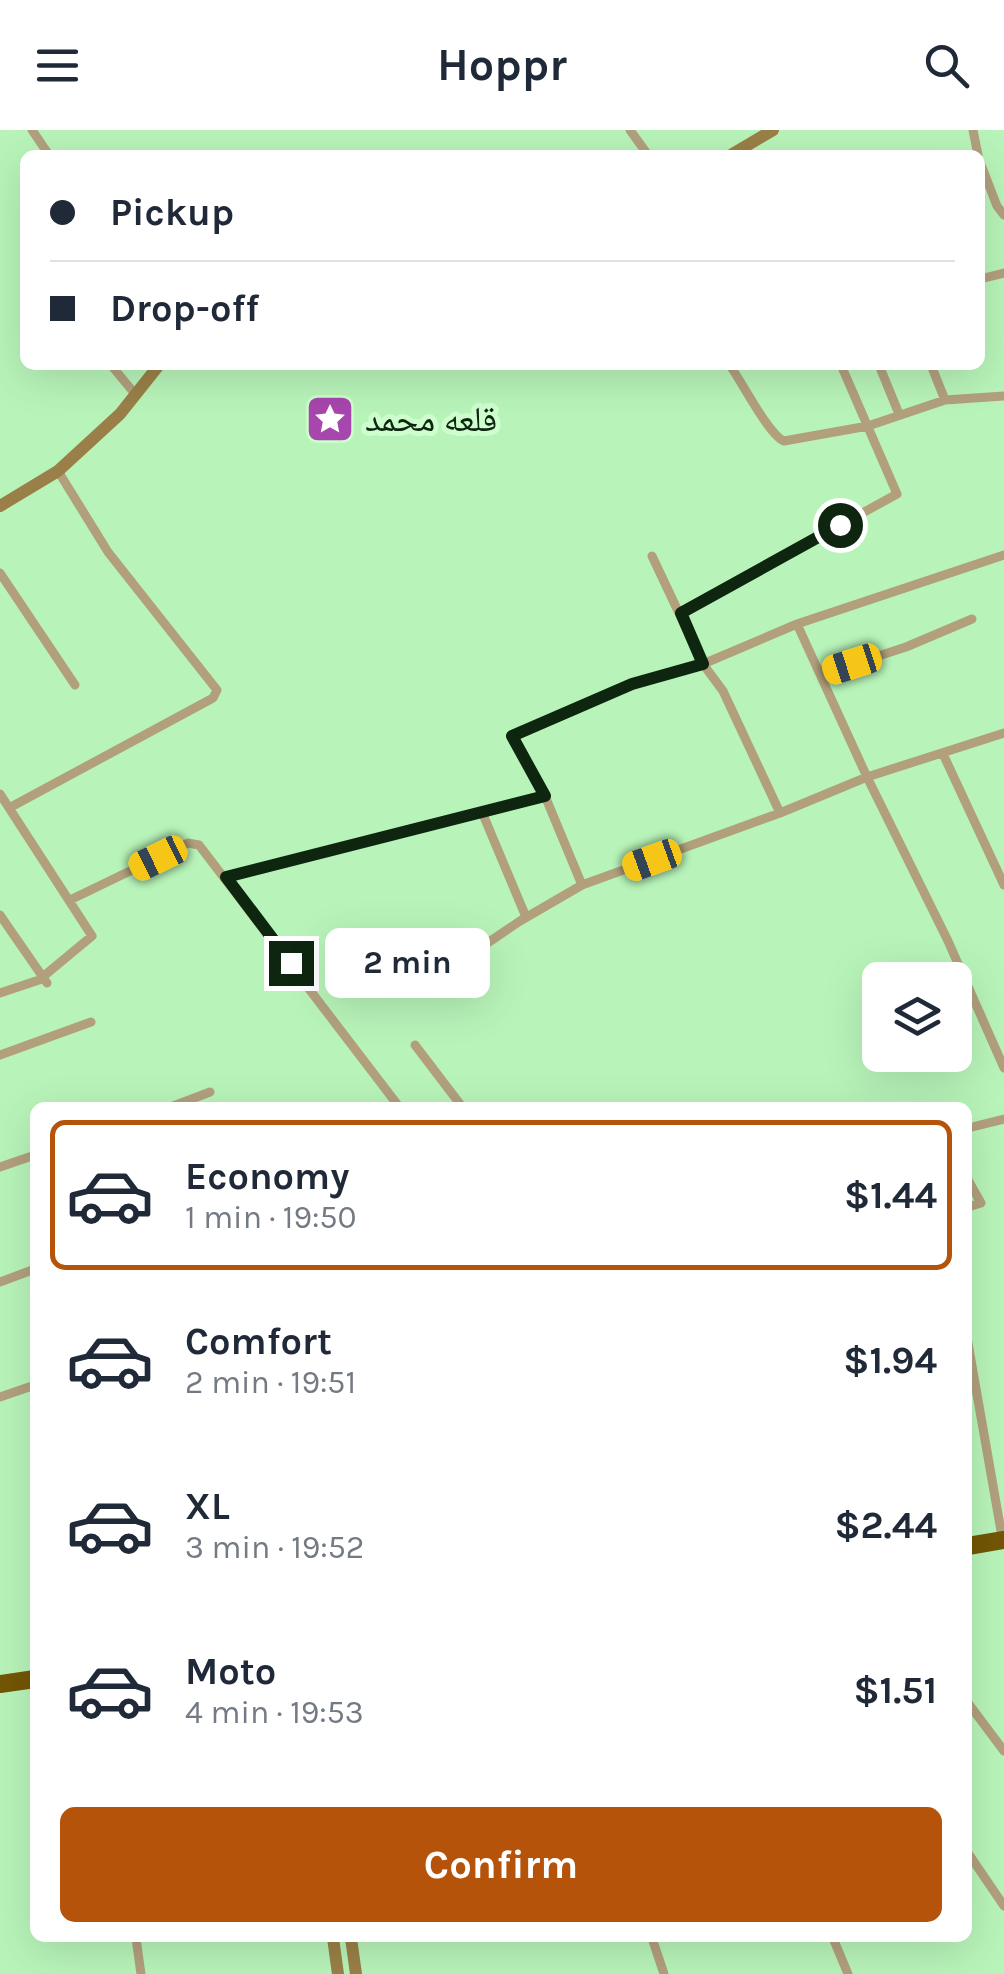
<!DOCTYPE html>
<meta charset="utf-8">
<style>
:root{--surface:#fff;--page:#f2f2f3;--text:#1f2937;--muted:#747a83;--line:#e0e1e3;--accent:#b45309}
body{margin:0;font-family:Karla,"Noto Naskh Arabic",sans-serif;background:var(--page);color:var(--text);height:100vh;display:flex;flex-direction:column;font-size:38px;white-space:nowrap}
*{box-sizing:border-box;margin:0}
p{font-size:32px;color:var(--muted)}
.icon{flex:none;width:55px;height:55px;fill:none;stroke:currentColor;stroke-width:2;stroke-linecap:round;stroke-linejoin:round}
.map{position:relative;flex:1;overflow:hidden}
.details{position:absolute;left:30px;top:972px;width:942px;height:840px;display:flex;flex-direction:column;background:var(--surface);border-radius:15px;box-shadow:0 10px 40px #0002}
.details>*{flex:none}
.top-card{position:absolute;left:20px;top:20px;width:965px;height:220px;border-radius:15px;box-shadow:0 10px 40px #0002;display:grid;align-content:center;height:220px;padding:0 30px;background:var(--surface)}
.fabs{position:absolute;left:862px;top:832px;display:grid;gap:20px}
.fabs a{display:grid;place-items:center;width:110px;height:110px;border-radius:15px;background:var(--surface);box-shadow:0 10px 40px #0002;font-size:50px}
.end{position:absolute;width:45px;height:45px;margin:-22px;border:12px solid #0e2510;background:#fff;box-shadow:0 0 0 5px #fff}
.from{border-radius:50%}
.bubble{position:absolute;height:70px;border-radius:15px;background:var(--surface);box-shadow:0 10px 40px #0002;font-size:32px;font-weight:700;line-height:70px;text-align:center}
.car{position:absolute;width:30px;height:60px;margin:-30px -15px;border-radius:12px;box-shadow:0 0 8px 2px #0007;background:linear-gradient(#f5c518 24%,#345 0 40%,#f5c518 0 76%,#345 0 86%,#f5c518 0)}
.top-card b{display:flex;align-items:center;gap:35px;height:95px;font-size:38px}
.top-card b+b{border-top:2px solid var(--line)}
.top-card i{width:25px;height:25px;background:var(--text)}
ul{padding:18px 0 0;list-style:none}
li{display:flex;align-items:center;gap:30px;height:150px;margin:0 20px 15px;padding:0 10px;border:5px solid transparent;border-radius:15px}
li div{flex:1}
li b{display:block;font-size:38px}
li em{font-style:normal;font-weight:700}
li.active{border-color:var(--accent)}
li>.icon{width:90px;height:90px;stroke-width:1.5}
.action{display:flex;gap:20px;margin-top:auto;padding:20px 30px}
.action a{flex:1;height:115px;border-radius:15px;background:var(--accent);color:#fff;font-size:40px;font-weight:700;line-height:115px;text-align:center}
header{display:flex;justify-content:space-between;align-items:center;height:130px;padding:0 30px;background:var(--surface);font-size:45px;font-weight:700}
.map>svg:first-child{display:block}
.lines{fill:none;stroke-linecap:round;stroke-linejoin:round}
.street{stroke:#b2a07d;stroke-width:9}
.secondary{stroke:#9a8048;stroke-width:12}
.highway{stroke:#735605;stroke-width:18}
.route{stroke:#0e2510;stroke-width:12}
.labels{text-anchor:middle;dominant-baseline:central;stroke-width:10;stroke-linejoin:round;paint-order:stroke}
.poi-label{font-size:35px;fill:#0e2510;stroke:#cefece;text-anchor:start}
</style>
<header><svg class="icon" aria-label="menu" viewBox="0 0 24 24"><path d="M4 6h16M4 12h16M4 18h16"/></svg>Hoppr<svg class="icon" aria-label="search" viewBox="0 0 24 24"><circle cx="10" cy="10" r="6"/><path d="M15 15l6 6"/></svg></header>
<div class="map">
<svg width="1004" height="1844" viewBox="0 0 1004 1844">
<rect width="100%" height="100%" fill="#b8f4b9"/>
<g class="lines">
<!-- street -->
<path class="street" d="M32 0 49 25
M630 0 648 25
M973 0 978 25
M980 32 997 76 1004 85
M980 149 1004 143
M111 235 135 264
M879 235 899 284
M931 235 945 270
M731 237C743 254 769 305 784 311L868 296 945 270 1004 266
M652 426 703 534 723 561 780 683
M0 443 75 555
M681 483 897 364 841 235
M797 494 867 647 948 811 1004 938
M823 544 906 517 972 489
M943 624 1004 755
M0 664 92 806 39 850 0 863
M9 678 213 568 217 560 108 422 58 341
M482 682 526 787
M226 747 545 666
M582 755 545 666 512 606 632 554 703 534 797 494 1004 425
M70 770 188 713 199 715 400 978
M0 785 47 853
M461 831 520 791 582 755 780 683 867 647 1004 603
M415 915 463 978
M0 925 91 892
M168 978 210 962
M968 998 1004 989
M0 1037 35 1025
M968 1050 981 1073 968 1077
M0 1152 35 1139
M968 1213 1001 1401
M0 1267 35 1255
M968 1573 1004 1621
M968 1723 1004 1776
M136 1808 141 1844
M652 1808 664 1844
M833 1808 848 1844"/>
<!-- secondary -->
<path class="secondary" d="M731 25 773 0
M0 376 58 341 120 284 159 235
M333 1808 338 1844
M351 1808 356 1844"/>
<!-- highway -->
<path class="highway" d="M968 1416 1004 1410
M0 1554 35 1549"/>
</g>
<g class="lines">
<!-- route -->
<path class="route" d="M291 833 226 747 545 666 512 606 632 554 703 534 681 483 840 395"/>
</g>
<!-- icons -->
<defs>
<g id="sight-square" transform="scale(2.5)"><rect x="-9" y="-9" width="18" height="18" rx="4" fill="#a746ad" stroke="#cefece"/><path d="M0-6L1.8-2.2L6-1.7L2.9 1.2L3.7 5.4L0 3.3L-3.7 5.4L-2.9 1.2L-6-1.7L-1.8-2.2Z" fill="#fff"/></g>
</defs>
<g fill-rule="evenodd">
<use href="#sight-square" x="330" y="289"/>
</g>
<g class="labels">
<!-- poi labels -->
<g class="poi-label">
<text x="365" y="289">قلعه محمد</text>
</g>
</g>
</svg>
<div class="fabs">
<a><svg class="icon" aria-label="layers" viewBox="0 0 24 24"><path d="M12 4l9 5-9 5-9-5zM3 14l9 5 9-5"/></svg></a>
</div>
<i class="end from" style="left:840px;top:395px"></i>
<i class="end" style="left:291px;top:833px"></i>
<div class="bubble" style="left:325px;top:798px;width:165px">2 min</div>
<i class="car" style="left:852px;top:534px;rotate:252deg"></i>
<i class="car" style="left:158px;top:728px;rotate:244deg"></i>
<i class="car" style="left:652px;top:730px;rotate:250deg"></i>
<div class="top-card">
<b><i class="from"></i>Pickup</b>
<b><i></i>Drop-off</b>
</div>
<section class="details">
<ul>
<li class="active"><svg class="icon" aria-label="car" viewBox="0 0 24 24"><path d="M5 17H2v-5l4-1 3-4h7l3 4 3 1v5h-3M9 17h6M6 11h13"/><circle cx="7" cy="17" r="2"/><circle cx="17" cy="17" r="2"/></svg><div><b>Economy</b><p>1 min · 19:50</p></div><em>$1.44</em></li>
<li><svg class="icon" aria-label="car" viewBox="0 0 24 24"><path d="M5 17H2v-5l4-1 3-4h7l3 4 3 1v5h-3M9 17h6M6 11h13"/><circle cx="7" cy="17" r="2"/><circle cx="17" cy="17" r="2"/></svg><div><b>Comfort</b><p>2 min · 19:51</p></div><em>$1.94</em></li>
<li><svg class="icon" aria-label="car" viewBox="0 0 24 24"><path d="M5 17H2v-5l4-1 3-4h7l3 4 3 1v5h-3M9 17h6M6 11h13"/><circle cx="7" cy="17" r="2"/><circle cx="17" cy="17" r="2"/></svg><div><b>XL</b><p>3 min · 19:52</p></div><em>$2.44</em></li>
<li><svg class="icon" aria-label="car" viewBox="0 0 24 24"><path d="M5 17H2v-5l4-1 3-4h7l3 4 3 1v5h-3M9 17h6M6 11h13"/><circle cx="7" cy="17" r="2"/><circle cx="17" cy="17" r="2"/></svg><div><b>Moto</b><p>4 min · 19:53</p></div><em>$1.51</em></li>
</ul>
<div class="action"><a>Confirm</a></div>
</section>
</div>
